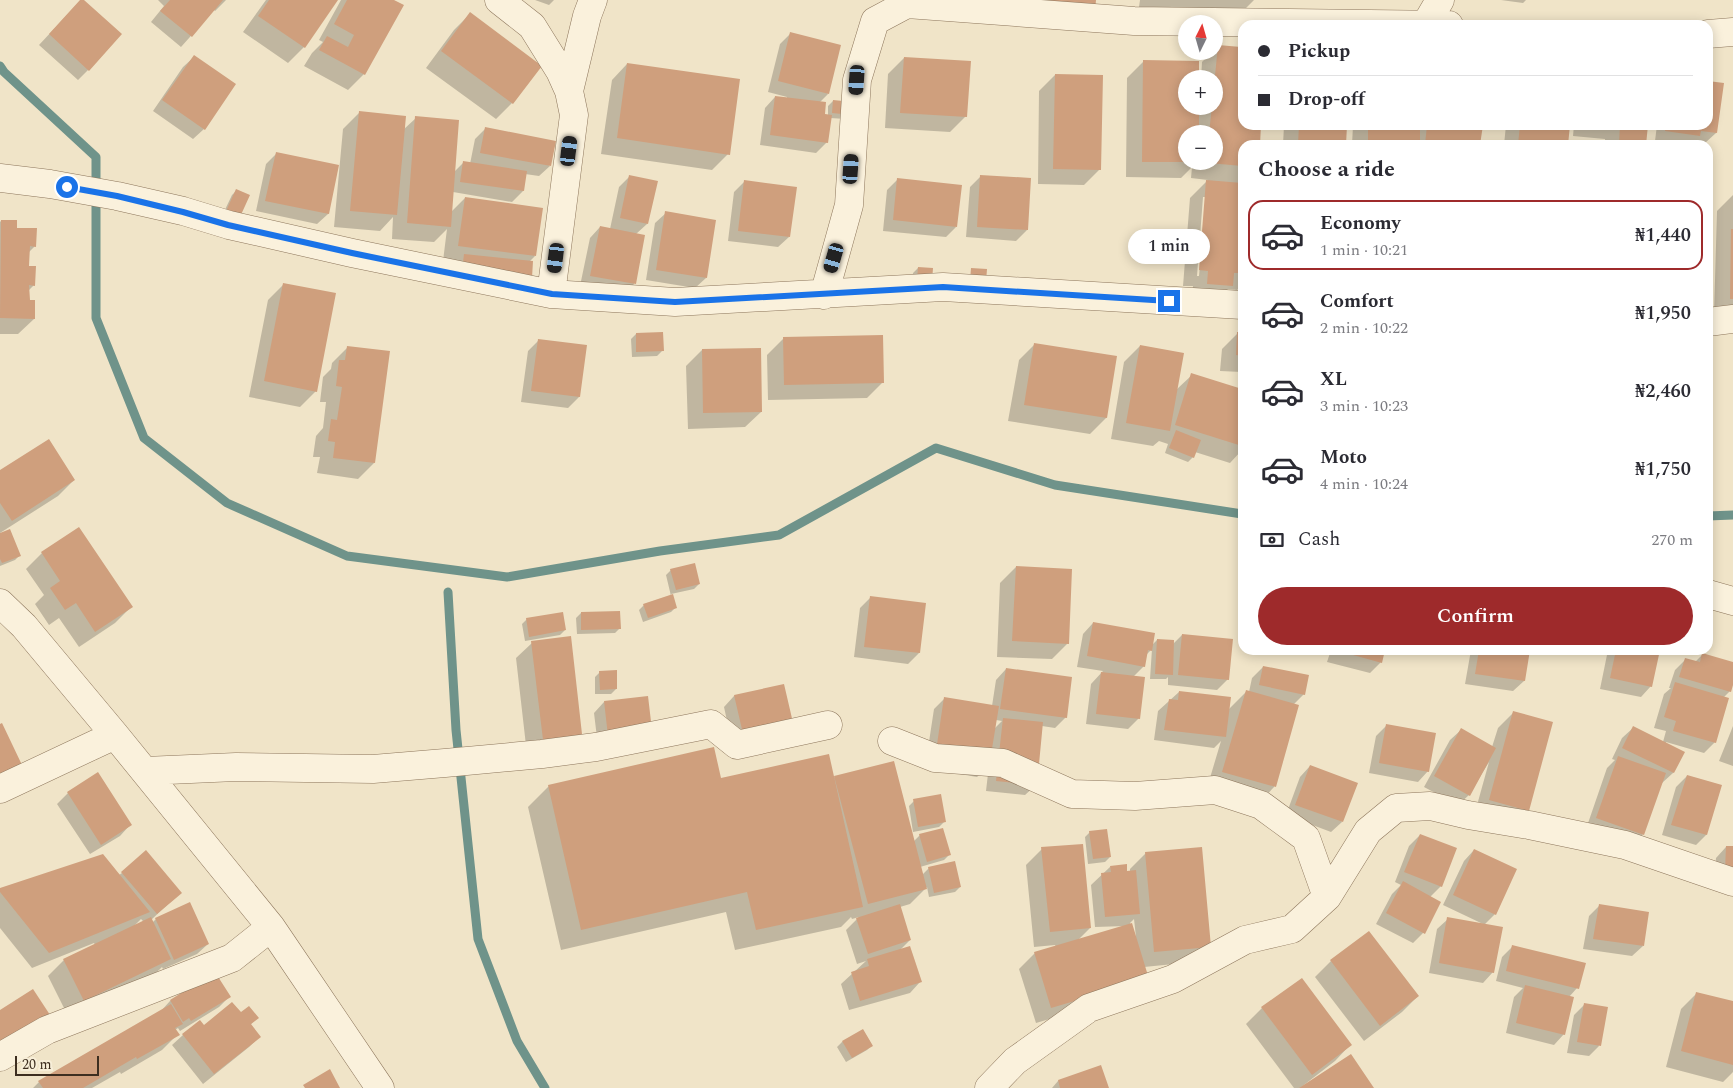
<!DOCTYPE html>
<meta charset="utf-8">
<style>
:root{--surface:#fff;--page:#f7f7f7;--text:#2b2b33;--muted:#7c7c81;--line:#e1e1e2;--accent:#9e2a2b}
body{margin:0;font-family:Spectral,serif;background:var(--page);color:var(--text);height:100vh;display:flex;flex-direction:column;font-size:19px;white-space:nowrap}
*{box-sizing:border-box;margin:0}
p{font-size:16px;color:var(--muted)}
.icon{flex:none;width:28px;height:28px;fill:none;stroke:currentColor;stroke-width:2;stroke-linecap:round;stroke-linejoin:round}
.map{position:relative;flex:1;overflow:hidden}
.drawer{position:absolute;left:1238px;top:140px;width:475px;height:515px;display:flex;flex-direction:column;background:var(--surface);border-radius:15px;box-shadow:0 2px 12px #0003}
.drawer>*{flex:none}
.top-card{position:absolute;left:1238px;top:20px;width:475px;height:110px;border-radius:15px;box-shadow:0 2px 12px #0003;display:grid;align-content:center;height:110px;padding:0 20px;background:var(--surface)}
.needle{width:32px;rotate:5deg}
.controls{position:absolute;left:1178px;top:15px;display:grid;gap:10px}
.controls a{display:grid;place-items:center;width:45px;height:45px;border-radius:50%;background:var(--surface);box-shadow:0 2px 12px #0003;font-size:25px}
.scale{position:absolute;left:15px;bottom:12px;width:84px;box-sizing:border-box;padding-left:5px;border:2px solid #3d2e20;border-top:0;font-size:14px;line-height:18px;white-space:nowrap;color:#3d2e20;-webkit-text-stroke:4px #f7eed8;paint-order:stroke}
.end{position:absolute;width:22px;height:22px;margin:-11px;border:6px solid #1a73e8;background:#fff;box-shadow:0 0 0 2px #fff}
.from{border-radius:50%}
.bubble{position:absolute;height:35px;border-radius:18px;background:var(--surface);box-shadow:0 2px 12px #0003;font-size:16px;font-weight:600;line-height:35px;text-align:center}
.car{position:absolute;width:15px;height:30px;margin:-15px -8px;border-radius:6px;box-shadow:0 0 4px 1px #0007;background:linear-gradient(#222 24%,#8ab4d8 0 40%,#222 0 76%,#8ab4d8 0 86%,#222 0)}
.top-card b{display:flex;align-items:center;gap:18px;height:48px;font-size:19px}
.top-card b+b{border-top:1px solid var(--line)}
.top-card i{width:12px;height:12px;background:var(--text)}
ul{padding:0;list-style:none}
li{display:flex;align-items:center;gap:15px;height:70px;margin:0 10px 8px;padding:0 10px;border:2px solid transparent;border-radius:15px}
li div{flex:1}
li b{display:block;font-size:19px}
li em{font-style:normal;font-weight:600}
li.selected{border-color:var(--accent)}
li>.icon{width:45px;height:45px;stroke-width:1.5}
h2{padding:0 20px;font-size:22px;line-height:60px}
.pay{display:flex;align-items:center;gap:12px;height:55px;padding:0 20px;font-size:19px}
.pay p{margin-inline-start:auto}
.action{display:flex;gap:10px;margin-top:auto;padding:10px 20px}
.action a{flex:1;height:58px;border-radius:30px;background:var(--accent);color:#fff;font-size:20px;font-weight:600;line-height:58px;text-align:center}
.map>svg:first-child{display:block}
.shadow{fill:#0003;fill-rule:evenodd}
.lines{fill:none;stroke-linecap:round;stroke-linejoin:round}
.stream{stroke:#6f938a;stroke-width:9}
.building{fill:#cf9f7d}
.minor-casing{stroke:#8d765c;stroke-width:29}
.minor{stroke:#faf1dc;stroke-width:28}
.route{stroke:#1a73e8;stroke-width:6}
</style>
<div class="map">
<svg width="1733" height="1088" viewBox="0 0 1733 1088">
<rect width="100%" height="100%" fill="#f0e4c8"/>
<!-- shadow -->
<path class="shadow" d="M81 0 88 70 78 80 39 45Z
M158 0H226L215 11 214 10 181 47 151 22 164 6Z
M266 0H337L304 47 288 63 243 32Z
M341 0H391L364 74 348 90 304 66 312 53 323 42 319 40Z
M535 0H554L549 5Z
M1140 0H1254L1242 12 1139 7Z
M1501 0H1526L1523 3Z
M470 14 512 103 496 119 426 68 454 30Z
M790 34 828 94 819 103 823 115H828V106L833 101 846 119 830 118 827 142 816 153 760 145 765 108 775 97 787 98V97L768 92 780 44Z
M1218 46 1237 71 1242 72V125H1260L1258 145H1242V181L1239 184 1242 185V285L1237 290 1228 289 1216 301 1191 299 1193 286H1183L1190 198 1208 180 1191 178 1192 167 1181 178 1126 177 1127 78 1143 62 1186 79V106H1214V79H1201L1202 62ZM1186 134H1214V161H1186ZM1203 197H1206L1199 276H1197Z
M194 57 204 129 193 139 153 111 183 67Z
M904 58 966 116 950 132 885 128 888 74Z
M627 64 728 154 712 170 601 154 612 80Z
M1055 75 1100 169 1084 185 1038 184 1039 91Z
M1708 82 1723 84 1716 133 1705 143 1693 142 1690 145H1680L1655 141 1657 125H1708Z
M359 113 403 130 416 118 454 172 463 163 470 164 475 139 486 128 550 166 539 176 525 174 523 191 512 202 453 192 451 212 465 198 535 256 529 262 530 277 443 261 447 229 434 242 392 239 393 217 380 231 334 227 343 129Z
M1284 125H1345L1344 145H1283Z
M1353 125H1481L1479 145H1352Z
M1506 125H1569L1567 145H1504Z
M1574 125H1647L1645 145H1605V139L1573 136Z
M277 153 338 166 328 214 317 224 256 211 266 164Z
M630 176 647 224 636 234 634 284 624 294 580 286 590 238 600 227 610 229 619 187Z
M981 176 1027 230 1016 241 966 237 970 187Z
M898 179 956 227 946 237 883 231 887 190Z
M745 181 789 237 778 247 728 241 734 192Z
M237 190 234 221 222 216 232 195Z
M1733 195V315H1714L1717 211Z
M666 213 706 278 695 288 646 280 655 223Z
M1 221 16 229 35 246 28 253V267L34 285 28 291V301L34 319 18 334H0V222Z
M918 268 932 269 912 285 913 273Z
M284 284 316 391 300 407 249 397 268 300Z
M1238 333 1242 334V372L1220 371 1222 349Z
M636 334 662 351 657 356 632 357 631 339Z
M783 339 883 382 867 398 768 400 767 355Z
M538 341 586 347 579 397 568 408 521 402 528 351Z
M1035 344 1116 357 1106 418 1090 434 1008 421 1019 360Z
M1140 346 1176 390 1192 375 1242 391V450L1230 463 1195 452 1193 457 1188 462 1165 453 1168 444 1159 441 1153 446 1111 439 1124 362Z
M348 347 374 463 358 479 317 473 320 457H313L316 436 323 428 326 402H320L323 377 331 369 332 363Z
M702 350 761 412 745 427 688 429 686 366Z
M0 472 74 480 58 496 0 533Z
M0 535 20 555 15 560 0 566Z
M42 553 131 607 115 623 79 647 59 618 49 625 35 604 44 595 26 569Z
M1016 567 1068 643 1052 659 997 657 1000 583Z
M671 570 699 584 694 589 671 594 676 607 671 612 643 622 639 610 644 605 671 596 666 575Z
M871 597 925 604 919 653 908 664 854 657 860 608Z
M581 613 620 628 615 633 577 634 576 618Z
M527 619 565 630 560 635 525 641 522 624Z
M1093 623 1151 646 1157 640 1173 644 1182 635 1228 679 1217 690 1168 685V677L1166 679H1150L1152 649 1146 655 1144 666 1133 677 1139 718 1128 729 1086 724 1091 684 1103 671 1077 667 1083 634Z
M532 643 582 742 528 763 516 658Z
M1331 650H1384L1381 662 1370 673 1327 662Z
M1471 650H1529L1524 681 1513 691 1465 684Z
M1608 650H1659L1651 686 1641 697 1600 689Z
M1702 655 1733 664V680L1730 691 1723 698 1715 742 1704 753 1666 742V744L1683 752 1673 773 1662 783H1661L1643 834 1632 845 1586 829 1607 768 1615 760 1612 759 1622 738 1633 728 1663 742 1666 731 1654 728 1664 694 1671 688H1669L1675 670 1686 659 1695 662Z
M1263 667 1304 694 1293 705 1298 706 1274 787 1259 803 1207 788 1221 741 1214 748 1154 740 1158 711 1179 692 1228 710 1247 691 1249 692 1252 678Z
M1006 669 1066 717 1055 728 1042 726 1036 785 1025 795 986 791 989 765 977 777 925 768 934 709 945 698 992 706 996 680ZM996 720 1002 721 994 729Z
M600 672 616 689 611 694H595V677Z
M783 686 733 748 724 707 734 696Z
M647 697 598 746 594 713 604 702Z
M1514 712 1528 810 1512 826 1474 816 1489 762 1469 795 1458 805 1424 787 1450 740 1461 730 1492 747 1498 728Z
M1387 725 1428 771 1418 782 1369 773 1376 736Z
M1733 726V766L1719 761Z
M1310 766 1342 822 1331 832 1286 815 1300 777Z
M1687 776 1721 786 1706 835 1696 845 1662 835 1676 787Z
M835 777 913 842 920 835 949 855 944 860 920 867 922 875 929 868 960 887 955 892 929 897 927 887 910 904 900 907 910 940 900 950 920 982 910 993 849 1010 841 984 866 961 857 964 846 930 859 917 852 919 851 917 841 927 735 950 726 912 561 950 528 807 549 786 720 779H833Z
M68 793 130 825 120 836 90 854 57 804Z
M914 801 944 822 939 827 913 832 909 806Z
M1090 832 1110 857 1105 862 1088 864 1085 837Z
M1420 835 1455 849 1441 886 1430 897 1423 933 1413 943 1376 924 1392 894 1401 885 1395 882 1409 846Z
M1726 847 1733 848V883L1714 882 1716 858Z
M1042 849 1090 928 1078 940 1126 926 1095 927 1091 885 1110 867 1130 872V869L1146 853 1210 947 1194 962 1144 967 1131 995 1036 1023 1019 969 1035 953 1056 947 1055 945 1034 947 1026 865ZM1134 919 1136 937 1135 938 1130 923Z
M1474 850 1495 914 1484 925 1493 972 1483 983 1429 973 1437 929 1448 919 1483 924 1443 905 1464 861Z
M122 873 180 893 151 920 152 923 156 919 208 944 197 954 163 969 162 967 154 975 68 1016 48 976 64 960 95 945 94 943 32 968 0 928V890L119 875ZM141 919 144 922 134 926Z
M1600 905 1643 946 1632 956 1583 949 1589 916Z
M1513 946 1577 988 1569 997 1564 1034 1554 1045 1506 1033 1514 997 1523 988 1496 981 1502 957Z
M1331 961 1418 996 1402 1012 1364 1041 1315 977Z
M215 974 229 997 219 1007 180 1031 178 1028 175 1030 178 1034 162 1050 121 1074 120 1072 92 1088H33L39 1082 161 1011 170 1001Z
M1697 993 1733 1002V1072L1723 1082 1666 1067 1681 1009Z
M1584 1005 1599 1046 1589 1056 1567 1053 1574 1015Z
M1262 1008 1350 1045 1335 1061 1300 1088H1294L1246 1024Z
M240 1014 257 1018 250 1025 259 1037 249 1047 203 1084 172 1045 183 1035Z
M863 1030 872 1045 867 1050 846 1062 837 1047 842 1042Z
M1100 1067 1108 1088H1052L1058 1081Z"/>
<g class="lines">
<!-- stream -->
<path class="stream" d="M0 66 4 72 96 157V318L144 438 227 503 347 556 507 577 660 551 779 535 936 448 1055 485 1242 514
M1708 516 1733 515
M448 592 456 730 478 939 517 1041 545 1088"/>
</g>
<!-- building -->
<path class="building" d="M80 0H84L122 34 89 71 49 34Z
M170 0H223L192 37 160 11Z
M269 0H338L305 48 258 16Z
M347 0H394L404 5 365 75 319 50 327 36 348 47 354 35 334 24Z
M1040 0H1096L1095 11 1039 4Z
M470 12 542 66 513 104 441 51Z
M790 32 841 45 829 94 778 81Z
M1218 45 1241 47 1238 70 1242 71V125H1261L1260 145H1242V166L1209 163 1214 161V134H1209L1212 106H1214V86Z
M194 55 236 84 205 130 162 100Z
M904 57 971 61 967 117 900 113Z
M1143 60 1199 61V79H1186V106H1199V134H1186V162H1142Z
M627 63 740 79 730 155 617 138Z
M1055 74 1103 75 1101 170 1053 169Z
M1708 81 1724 83 1717 133 1701 131 1700 136 1665 131 1666 125H1708Z
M775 96 826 102 825 114 832 115 828 143 770 135Z
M833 100 853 102 852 115 832 113Z
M359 111 406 116 397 215 350 211Z
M415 116 459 120 451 227 407 223Z
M1299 125H1347L1346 145H1298Z
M1368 125H1420V145H1368Z
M1427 125H1483L1480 145H1425Z
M1520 125H1570L1568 145H1518Z
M1620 125H1648L1646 145H1619Z
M485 127 556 141 551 166 480 153Z
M276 152 339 165 329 214 265 201Z
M463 161 527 171 524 191 460 182Z
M629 175 658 181 648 224 620 218Z
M980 175 1031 178 1028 230 977 227Z
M897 178 962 185 957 227 893 220Z
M744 180 797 187 790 237 738 231Z
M1206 180 1242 183V273H1234L1233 286 1207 284 1208 271 1199 270Z
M236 189 250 195 240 217 226 211Z
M465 197 543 208 536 256 458 246Z
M665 211 716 220 707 278 656 270Z
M1 220H17V228H37L36 247 30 246 29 266H36L35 286 29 285 30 300H35V319L0 318Z
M600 226 645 235 636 284 590 276Z
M1731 229H1733V299H1730Z
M464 254 533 261 532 278 462 270Z
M918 267 933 268 932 282 917 280Z
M971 268 987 269 986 282 970 281Z
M283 283 336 293 317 392 264 381Z
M663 332 664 351 636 352V333Z
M1237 332H1242V356L1236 355Z
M883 335 884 383 784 385 783 337Z
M538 339 587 345 580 397 531 391Z
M1034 343 1117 356 1107 418 1024 405Z
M1140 345 1184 353 1170 431 1126 423Z
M347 346 390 351 375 463 333 458 335 442 328 441 331 419 337 420 342 387 336 386 339 360H345Z
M761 348 762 412 703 413 702 349Z
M1191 373 1242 389V446L1175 425Z
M1176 430 1201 440 1194 458 1169 448Z
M49 439 75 480 12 521 0 503V470Z
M79 527 133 607 95 632 76 603 65 610 50 588 60 581 41 552Z
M10 529 21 556 2 563 0 559V533Z
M695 563 700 584 676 590 670 569Z
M1016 566 1072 569 1069 644 1012 641Z
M673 594 677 608 648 618 643 604Z
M870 596 926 603 920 653 864 647Z
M620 611 621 629 581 630V612Z
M563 612 566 630 529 637 526 618Z
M1093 622 1155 633 1152 651 1148 650 1145 667 1087 656Z
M1182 634 1233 639 1229 680 1178 675Z
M571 636 583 743 544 748 531 641Z
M1157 639 1174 640 1173 675 1155 674Z
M1335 650H1385L1382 663Z
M1479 650H1530L1525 681 1475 674Z
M1616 650H1660L1652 687 1610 678Z
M1702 653 1733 662V685L1731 692 1679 677 1685 658 1700 662Z
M1263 666 1309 675 1305 695 1259 685Z
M1006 668 1072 677 1067 718 1000 709Z
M617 670V689L600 690 599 671Z
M1101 672 1145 677 1140 719 1096 714Z
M1675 682 1729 698 1716 743 1673 731 1676 721 1664 717Z
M784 684 794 727 744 738 734 695Z
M1246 690 1299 705 1276 787 1222 772Z
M1179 691 1231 697 1226 737 1164 730 1169 699 1178 700Z
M648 696 652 730 608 736 604 701Z
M944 697 999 706 989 767 935 758Z
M1513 711 1553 722 1529 811 1489 800Z
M1003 718 1043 722 1037 785 996 781Z
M2 723 22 765 0 775V724Z
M1386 724 1436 733 1429 772 1379 763Z
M1633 726 1685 752 1674 773 1622 748Z
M1461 728 1496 748 1470 796 1434 776Z
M714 747 721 778 829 754 863 907 756 930 747 892 581 930 548 785Z
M1618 756 1666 773 1644 835 1596 818Z
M894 761 927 889 868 904 834 776Z
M1310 765 1358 783 1343 822 1295 805Z
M98 772 132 825 101 845 67 792Z
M1687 775 1722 785 1707 835 1671 825Z
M941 794 946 822 918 827 913 799Z
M943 828 951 855 927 862 919 834Z
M1107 829 1111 857 1093 859 1089 831Z
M1420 834 1457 848 1442 887 1404 872Z
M1083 844 1091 928 1050 932 1041 847Z
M1726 846H1733V872L1725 871Z
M1202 847 1211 947 1154 952 1145 852Z
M1474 849 1517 869 1496 915 1453 895Z
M146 850 182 893 157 914 121 872Z
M103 854 150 912 49 953 0 892V888Z
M955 861 961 887 934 893 928 867Z
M1127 864V871L1136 870 1140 914 1105 917 1101 873 1111 872 1110 866Z
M1403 881 1441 902 1425 934 1386 913Z
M190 902 209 944 174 960 155 918Z
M900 904 911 940 868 954 856 918Z
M1599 904 1649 912 1644 946 1593 939Z
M151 917 171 959 84 1001 63 959Z
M1447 917 1503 927 1494 973 1439 963Z
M1132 923 1149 979 1051 1008 1034 952Z
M1369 931 1419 996 1380 1026 1330 960Z
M1512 945 1586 963 1579 989 1506 971Z
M910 946 922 982 860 1001 851 972 869 966 867 959Z
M215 972 231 997 191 1021 189 1018 183 1022 170 1000Z
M1302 978 1352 1045 1312 1075 1261 1007Z
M1525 985 1574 997 1565 1035 1516 1023Z
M33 989 54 1021 0 1056V1010Z
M1696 992 1733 1001V1065L1681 1051Z
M232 1002 241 1012 249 1006 259 1018 251 1024 261 1037 214 1074 182 1034 200 1020 204 1025Z
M1584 1003 1608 1007 1601 1046 1577 1042Z
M171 1004 183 1024 175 1028 180 1035 137 1059 136 1057 83 1088H43L38 1081Z
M863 1029 873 1046 852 1058 842 1041Z
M1351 1054 1374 1088H1299Z
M1101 1065 1109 1088H1060L1058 1080Z
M330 1069 340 1088H305L303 1085Z"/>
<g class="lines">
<!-- minor casing -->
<g class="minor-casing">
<path id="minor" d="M499 0 532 26 560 71 569 91 574 115 551 294
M1426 24 1440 0
M1708 34 1733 32
M569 91 587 16 593 0
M0 178 50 184 117 196 183 211 229 225 352 253 551 294 675 302 943 287 1242 305
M824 295 849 205 857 80 875 21 907 4 1134 21 1449 25
M1708 322 1733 319
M1708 594 1733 601
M0 603 24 626 115 735 271 927 380 1088
M892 741 935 758 1003 763 1072 794 1135 796 1215 790 1261 805 1306 838 1327 897
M145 771 236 767 373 769 445 763 542 754 596 747 711 724 737 745 828 725
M0 789 115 735
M0 1057 47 1030 232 958 271 927
M989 1088 1015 1061 1089 1008 1173 979 1245 940 1292 929 1327 897 1368 831 1396 808 1430 806 1468 815 1529 825 1625 845 1733 882"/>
</g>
<!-- minor -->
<use href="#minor" class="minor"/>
</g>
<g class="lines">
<!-- route -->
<path class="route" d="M67 187 117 196 183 212 228 225 352 253 552 294 675 302 943 287 1169 301"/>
</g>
</svg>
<div class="controls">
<a><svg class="needle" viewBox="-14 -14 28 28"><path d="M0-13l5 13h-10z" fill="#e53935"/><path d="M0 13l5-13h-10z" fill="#7c7c81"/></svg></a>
<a>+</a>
<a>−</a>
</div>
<div class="scale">20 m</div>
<i class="end from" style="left:67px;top:187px"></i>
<i class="end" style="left:1169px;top:301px"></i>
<div class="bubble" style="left:1128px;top:229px;width:82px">1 min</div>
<i class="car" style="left:857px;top:80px;rotate:184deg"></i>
<i class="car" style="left:569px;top:151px;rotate:7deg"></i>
<i class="car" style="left:851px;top:169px;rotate:4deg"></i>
<i class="car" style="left:556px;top:258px;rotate:187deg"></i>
<i class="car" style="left:834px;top:258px;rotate:196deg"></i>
<div class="top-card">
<b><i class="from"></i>Pickup</b>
<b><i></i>Drop-off</b>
</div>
<section class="drawer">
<h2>Choose a ride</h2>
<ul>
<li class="selected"><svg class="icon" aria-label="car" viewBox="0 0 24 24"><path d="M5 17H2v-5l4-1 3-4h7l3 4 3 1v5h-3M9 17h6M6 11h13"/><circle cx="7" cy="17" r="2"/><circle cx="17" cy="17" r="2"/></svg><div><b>Economy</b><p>1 min · 10:21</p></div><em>₦1,440</em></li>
<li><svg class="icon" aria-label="car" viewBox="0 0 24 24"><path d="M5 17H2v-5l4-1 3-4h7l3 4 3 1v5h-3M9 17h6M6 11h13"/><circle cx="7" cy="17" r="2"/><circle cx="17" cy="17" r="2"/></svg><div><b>Comfort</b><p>2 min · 10:22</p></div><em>₦1,950</em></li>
<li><svg class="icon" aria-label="car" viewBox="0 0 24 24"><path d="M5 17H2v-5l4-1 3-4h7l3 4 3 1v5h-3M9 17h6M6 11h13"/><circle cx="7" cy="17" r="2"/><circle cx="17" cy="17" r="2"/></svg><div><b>XL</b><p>3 min · 10:23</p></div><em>₦2,460</em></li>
<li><svg class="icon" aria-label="car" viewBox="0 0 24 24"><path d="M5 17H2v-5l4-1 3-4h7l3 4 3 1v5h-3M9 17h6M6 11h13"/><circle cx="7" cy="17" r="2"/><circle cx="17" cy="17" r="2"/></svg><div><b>Moto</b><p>4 min · 10:24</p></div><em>₦1,750</em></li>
</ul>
<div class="pay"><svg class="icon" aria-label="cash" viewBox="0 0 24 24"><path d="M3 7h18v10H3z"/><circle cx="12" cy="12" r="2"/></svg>Cash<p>270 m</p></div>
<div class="action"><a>Confirm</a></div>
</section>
</div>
